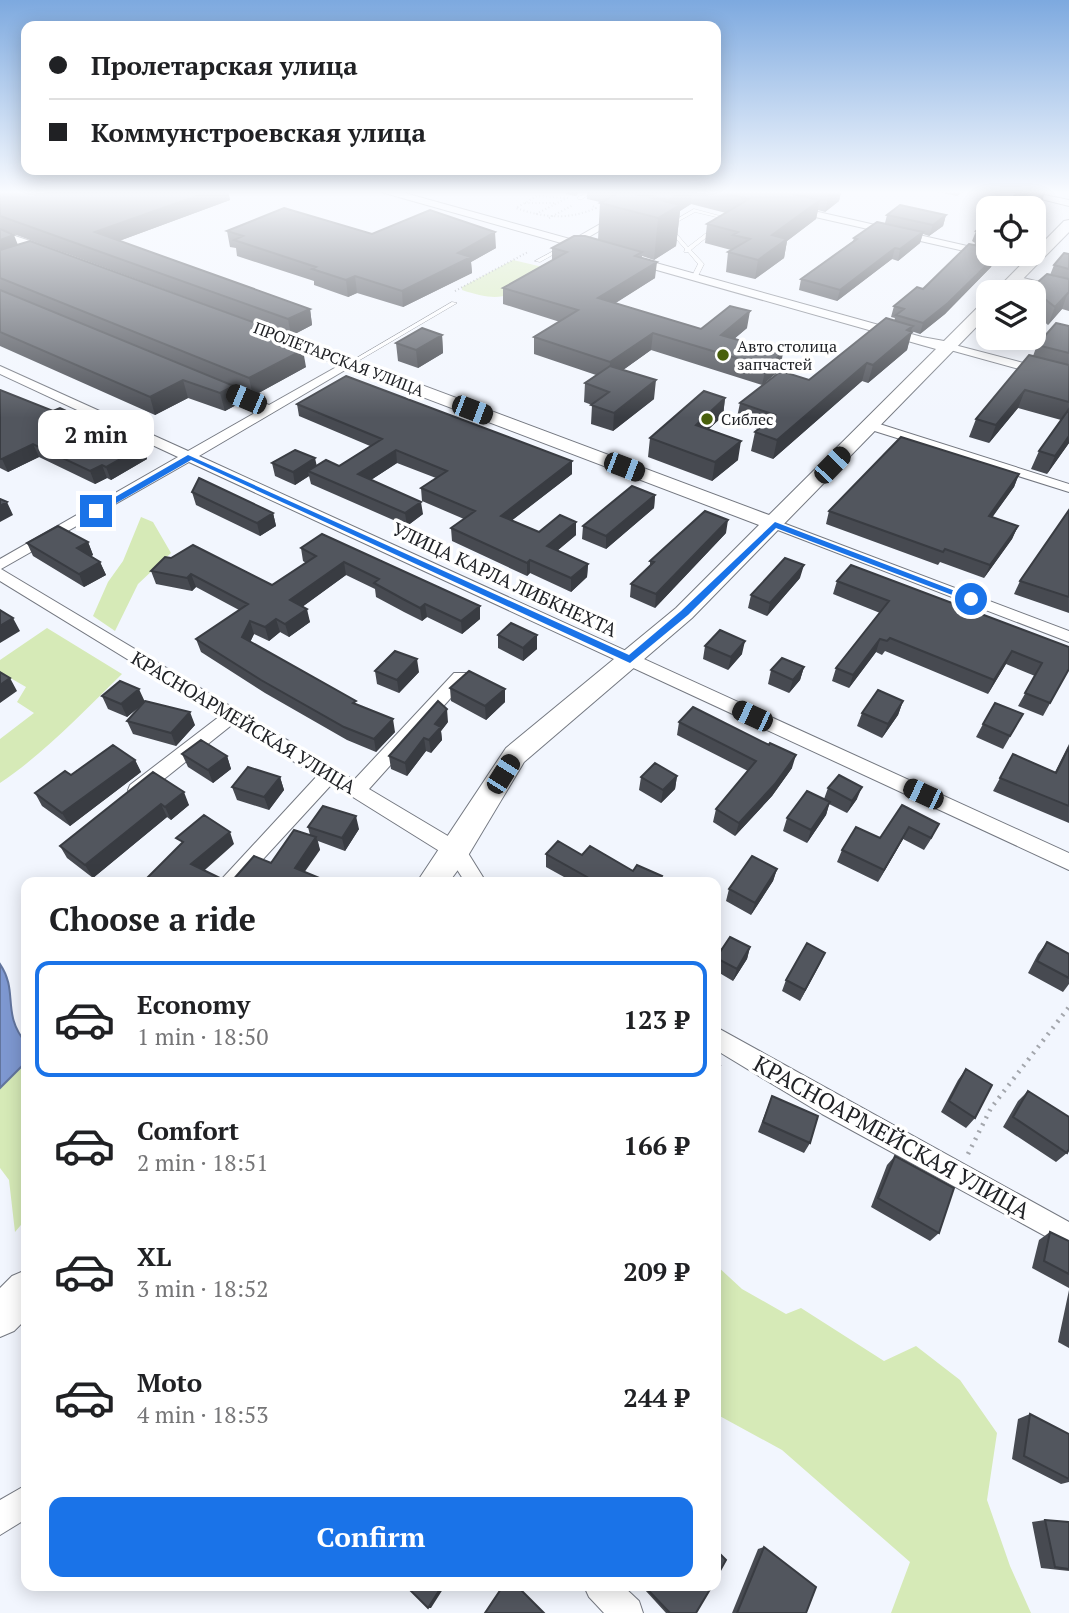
<!DOCTYPE html>
<meta charset="utf-8">
<style>
:root{--surface:#fff;--page:#f6f6f6;--text:#202124;--muted:#757577;--line:#e0e0e0;--accent:#1a73e8}
body{margin:0;font-family:"PT Serif",serif;background:var(--page);color:var(--text);height:100vh;display:flex;flex-direction:column;font-size:26px;white-space:nowrap}
*{box-sizing:border-box;margin:0}
p{font-size:23px;color:var(--muted)}
.icon{flex:none;width:38px;height:38px;fill:none;stroke:currentColor;stroke-width:2;stroke-linecap:round;stroke-linejoin:round}
.map{position:relative;flex:1;overflow:hidden}
.drawer{position:absolute;left:21px;top:877px;width:700px;height:714px;display:flex;flex-direction:column;background:var(--surface);border-radius:14px;box-shadow:0 4px 18px #0003}
.drawer>*{flex:none}
.hud{position:absolute;left:21px;top:21px;width:700px;height:154px;border-radius:14px;box-shadow:0 4px 18px #0003;display:grid;align-content:center;height:154px;padding:0 28px;background:var(--surface)}
.fabs{position:absolute;left:976px;top:196px;display:grid;gap:14px}
.fabs a{display:grid;place-items:center;width:70px;height:70px;border-radius:14px;background:var(--surface);box-shadow:0 4px 18px #0003;font-size:35px}
.end{position:absolute;width:32px;height:32px;margin:-16px;border:9px solid #1a73e8;background:#fff;box-shadow:0 0 0 4px #fff}
.from{border-radius:50%}
.bubble{position:absolute;height:49px;border-radius:14px;background:var(--surface);box-shadow:0 4px 18px #0003;font-size:23px;font-weight:700;line-height:49px;text-align:center}
.car{position:absolute;width:21px;height:42px;margin:-21px -10px;border-radius:9px;box-shadow:0 0 5px 2px #0007;background:linear-gradient(#222 24%,#8ab4d8 0 40%,#222 0 76%,#8ab4d8 0 86%,#222 0)}
.hud b{display:flex;align-items:center;gap:24px;height:66px;font-size:26px}
.hud b+b{border-top:2px solid var(--line)}
.hud i{width:18px;height:18px;background:var(--text)}
ul{padding:0;list-style:none}
li{display:flex;align-items:center;gap:21px;height:116px;margin:0 14px 10px;padding:0 14px;border:4px solid transparent;border-radius:14px}
li div{flex:1}
li b{display:block;font-size:26px}
li em{font-style:normal;font-weight:700}
li.on{border-color:var(--accent)}
li>.icon{width:63px;height:63px;stroke-width:1.5}
h2{padding:0 28px;font-size:32px;line-height:84px}
.button{display:flex;gap:14px;margin-top:auto;padding:14px 28px}
.button a{flex:1;height:80px;border-radius:14px;background:var(--accent);color:#fff;font-size:28px;font-weight:700;line-height:80px;text-align:center}
.map>svg:first-child{display:block}
.green{fill:#d6eab7}
.water{fill:#7e98d1;stroke:#62759e;stroke-width:2}
.lines{fill:none;stroke-linecap:round;stroke-linejoin:round}
.lane-casing{stroke:#747881;stroke-width:1}
.street-casing{stroke:#747881;stroke-width:2}
.secondary-casing{stroke:#747881;stroke-width:2}
.path-far1{stroke:#a3a6ac;stroke-width:2;stroke-dasharray:1 2.5;stroke-linecap:butt}
.path{stroke:#a3a6ac;stroke-width:4.5;stroke-dasharray:2 6;stroke-linecap:butt}
.lane{fill:#fff;fill-rule:evenodd}
.street{fill:#fff;fill-rule:evenodd}
.secondary{fill:#fff;fill-rule:evenodd}
.wall{fill:#474a51}
.shaded-wall{fill:#393c42}
.building{fill:#52565e;stroke:#393c42;stroke-width:2}
.route{fill:#1a73e8}
.poi-dot{fill:#49600c;stroke:#fff;stroke-width:2.5}
.labels{text-anchor:middle;dominant-baseline:central;stroke-width:7;stroke-linejoin:round;paint-order:stroke}
.far-poi-label{font-size:16px;fill:#202226;stroke:#fff;text-anchor:start}
.far-street-label{font-size:16px;fill:#202226;stroke:#fff}
.street-label{font-size:19px;fill:#202226;stroke:#fff}
.near-street-label{font-size:23px;fill:#202226;stroke:#fff}
</style>
<div class="map">
<svg width="1069" height="1613" viewBox="0 0 1069 1613">
<rect width="100%" height="100%" fill="#f2f6fe"/>
<!-- green -->
<path class="green" d="M513 260 547 268 549 272C509 294 507 305 462 290V287Z
M141 517 153 522 171 553 138 584 115 631 93 616 108 582 123 561Z
M47 628 122 674C82 713 46 752 0 783V739L34 713 17 702 26 687 0 672V660Z
M26 1062V1219L15 1232 9 1180 0 1168V1088Z
M716 1265 742 1289 786 1314 801 1308 884 1361 916 1346 960 1380 997 1433 987 1500 1010 1566 1031 1613H891L910 1562 782 1450 716 1414Z"/>
<!-- water -->
<path class="water" d="M0 964C19 992 1 1013 26 1043V1062L0 1088Z"/>
<g class="lines">
<!-- lane casing -->
<g class="lane-casing">
<path id="lane" d="M583 192H588L590 194 582 199H578V197L585 194Z
M694 209 731 219 729 220 695 212 670 226 688 247 714 227 718 228 691 250 704 264 697 278 694 280 691 278 698 264 688 252H684L685 249 665 226Z
M561 247 565 248 540 262 535 261Z
M452 302 457 303 353 364 348 363Z"/>
</g>
<!-- street casing -->
<g class="street-casing">
<path id="street" d="M656 192H666L575 245 567 243Z
M1013 192H1029L1069 200V206Z
M792 206 989 251V254L1030 260 1035 263 1030 266 789 211Z
M1015 276 1069 289V295L1011 281 1010 279Z
M947 343 1069 375V383L943 348V344Z
M347 361 357 363 199 456 1069 853V870L189 462 1 569 354 780 454 673H466L469 677 466 681 369 789 463 845 486 882H465L449 857 332 784 242 882H219L317 776 233 724 144 795H130L128 790 130 785 220 716 0 581V559L178 457 0 374V366L188 451 260 410 210 389V383H218L269 405Z
M870 421 1069 484V492L865 428V422Z
M775 520 1069 631V642L770 527V521Z
M716 1027 1069 1222V1249L822 1114 716 1050Z
M26 1485V1519L0 1535V1500Z
M584 1586H623L639 1601 643 1613H604L589 1597Z"/>
</g>
<!-- secondary casing -->
<g class="secondary-casing">
<path id="secondary" d="M381 192H401L922 337 944 341 983 302 989 300V314L692 618 524 762 466 859 449 882H417L506 748 676 608 759 525 228 323V317H240L769 515 936 349Z
M1069 220V232L1010 292H994L1064 221Z
M0 231 63 252 65 255 58 259 0 240Z
M26 1270V1319L14 1331 0 1337V1288L12 1276Z"/>
</g>
<!-- path-far1 -->
<path class="path-far1" d="M568 198 537 196 516 208C544 218 569 220 596 208L591 205
M525 203H555
M536 214 565 199
M549 218 573 205
M455 291 528 252"/>
<!-- path -->
<path class="path" d="M968 1154 991 1108 1069 1007"/>
<!-- lane -->
<use href="#lane" class="lane"/>
<!-- street -->
<use href="#street" class="street"/>
<!-- secondary -->
<use href="#secondary" class="secondary"/>
</g>
<!-- wall -->
<path class="wall" d="M0 192H228L230 200 119 241 310 309 312 325 291 336 0 229Z
M566 192H580L576 196 566 194Z
M587 192H841L839 201 825 212 818 210 816 219 787 241 784 258 755 279 726 272 728 252 731 250 705 243 707 224 726 213 691 204 680 211 676 246 654 260 642 256V258L655 278 615 303 701 329 747 328 735 338 780 370 762 385 651 350 623 370 654 399 613 431 591 424 592 405 584 402 585 383 596 375 534 354V337L560 322 503 304V288L552 260V248L598 240 600 202 587 199Z
M938 192H963L957 196Z
M887 215H946L943 226 929 236 923 234 920 243 898 261 892 259 837 301 799 290 801 279 853 241 854 238 885 223Z
M989 219V250L987 255 995 257 991 267 945 314 920 334 911 331 907 350 868 383 862 381 773 459 751 451 755 432 758 429 736 422 740 403 809 380 894 321 895 318 891 317 894 306 923 289 974 245 975 243 972 241 976 231Z
M0 229 18 245 269 328 271 338 306 367 253 396 234 388 238 404 225 411 188 398 155 415 0 346Z
M227 231 372 234 496 248 471 262 472 273 403 307 357 293 348 297 314 285V281L237 256 236 248 230 247Z
M1069 254V311L1062 309 1048 325 1034 313V292H1030L1031 288 1050 275 1054 265Z
M1069 326V443L1047 474 1031 469 1039 451 1061 420 1018 408 989 443 969 437 976 419 1033 356 1037 345Z
M442 335 443 353 418 368 398 361 396 343Z
M0 390 143 446 147 459 111 480 107 478 95 484 39 457 8 472 0 468Z
M725 398 723 416 709 429 738 460 712 481 648 457 650 438Z
M297 404 572 461V474L512 520 539 532 576 522V535L557 551 588 564 587 577 571 592 530 573 527 576 452 541 451 528 464 519 422 501 421 488 436 478 397 463 371 480 423 514 407 526 311 484 309 476 295 485 275 476 272 463 339 466 370 446 299 416Z
M1019 474 1014 487 992 517 1018 526 1012 539 984 578 940 562 938 565 826 524 829 511Z
M192 492 273 513 276 526 260 536 196 505Z
M655 495 654 508 606 549 582 539 583 526Z
M1069 510V613L1014 594 1020 581Z
M726 533 655 608 630 597 631 584 650 566V561Z
M88 542 93 555 91 556 100 562 106 575 84 587 33 556 27 543Z
M301 548 480 606V619L462 634 427 617 422 621 404 612 376 597 375 589 346 575 303 606 310 622 289 637 280 632 269 641 254 634 250 642 357 705 395 732 376 752 347 740 265 693 201 652 196 639 239 610 196 587 192 591 156 584 151 571 165 557 272 585 306 563 303 561Z
M800 578 767 616 748 608 751 595Z
M837 581 1069 669 1043 716 1018 706 1035 676 1006 664 988 694 885 651 882 655 876 652 849 688 832 681 836 668 880 613 833 594Z
M498 635 537 649 523 661 498 648Z
M705 646 742 654 728 670 703 659Z
M804 667 800 680 789 693 768 684 771 670Z
M375 671 419 672 399 693 377 684Z
M450 688 505 689V702L486 720 451 701Z
M102 696 144 701 195 725 176 746 133 734 127 721 139 707 127 717 108 709Z
M903 701 898 715 882 738 857 726 862 713Z
M1023 714 1003 749 976 737 983 724Z
M448 722 441 731 442 740 431 753 426 751 407 776 391 769 389 756Z
M679 722 769 745 792 768 772 796 735 836 713 822 716 809 748 771 677 735Z
M1069 744V823L993 791 1013 754 1055 772Z
M182 754 227 756 231 769 213 783 188 767Z
M135 760 141 772 70 826 42 806 35 793 71 775Z
M153 772 189 805 171 820 167 817 93 878 67 858 60 846Z
M677 776 675 789 661 803 639 790 641 777Z
M280 777 284 790 269 810 237 800 232 787Z
M828 788 857 799 847 813 829 804 826 815 807 843 783 831 787 818 824 799Z
M902 805 933 836 924 850 903 839 878 882 837 862 842 850 880 838Z
M308 827 359 829 345 851 318 841 320 850 231 882 271 863 310 835Z
M546 854 582 855 633 871 661 882H573L546 867Z
M777 869 773 881 751 915 726 901 729 889Z
M1047 942 1069 954V984L1063 992 1028 973 1038 954Z
M750 947 747 959 733 981 716 971V958Z
M825 953 800 1001 782 991 786 980Z
M966 1069 975 1118 966 1128 941 1112 958 1080Z
M1028 1091 1067 1153 1056 1162 1003 1127 1018 1101Z
M772 1096 810 1143 804 1153 758 1132Z
M895 1156 939 1233 930 1241 871 1207 887 1165Z
M1050 1232 1069 1241V1288L1032 1268 1039 1240Z
M1069 1290V1348L1058 1342Z
M1030 1414 1069 1479V1482L1061 1484 1012 1459 1018 1419Z
M1045 1520 1069 1522V1571L1041 1568 1032 1522Z
M764 1547 806 1613H732L758 1549Z
M647 1586H712L696 1613H666L645 1590Z"/>
<!-- shaded-wall -->
<path class="shaded-wall" d="M208 192H228L230 200 100 248 95 232Z
M683 192H692L691 204 680 211 676 246 654 260 658 218 667 212 668 200Z
M831 192H841L839 201 825 212 829 193Z
M1045 192 1042 202 1034 209V208H1029Z
M820 200 816 219 787 241 784 258 755 279 758 260 772 235Z
M946 215 943 226 929 236 933 225Z
M495 232 496 248 471 262 472 273 403 307 402 291 458 253Z
M923 232 920 243 898 261 900 249Z
M14 235 20 250 0 258V240Z
M895 248 892 259 837 301 840 290Z
M995 257 991 267 945 314 920 334 923 323Z
M657 262 655 278 597 315 598 298Z
M355 276 357 293 348 297 346 280Z
M1068 292 1062 309 1048 325 1055 307Z
M310 309 312 325 291 336 288 319Z
M750 311 747 328 719 352 721 335Z
M913 326 910 333 912 332 907 350 868 383 873 365Z
M269 328 272 345 258 334Z
M653 333 651 350 609 380 610 362Z
M442 335 443 353 418 368 416 350Z
M303 350 306 367 253 396 249 378Z
M783 353 780 370 762 385 766 367Z
M867 363 862 381 773 459 777 440Z
M183 380 188 398 155 415 150 397Z
M656 380 654 399 613 431 614 413Z
M234 386 238 404 225 411 220 393Z
M1025 390 1018 408 989 443 996 425Z
M725 398 723 416 693 443 696 425Z
M1069 436V443L1047 474 1055 456Z
M741 441 738 460 712 481 715 462Z
M33 444 39 457 8 472 2 459Z
M143 446 147 459 111 480 106 467Z
M396 450 397 463 360 487 358 474Z
M315 458 318 471H308L309 476 295 485 293 472Z
M572 461V474L501 529V516Z
M102 465 107 478 95 484 90 471Z
M1019 474 1014 487 984 529 989 516Z
M655 495 654 508 606 549V536Z
M7 502 13 515 0 522V506Z
M421 502 423 514 407 526 405 513Z
M273 513 276 526 260 536 257 523Z
M728 520 726 533 655 608 656 594Z
M576 522V535L547 559V546Z
M1018 526 1012 539 984 578 990 565Z
M88 542 93 555 83 561 77 548Z
M530 560V573L527 576V563Z
M100 562 106 575 84 587 79 574Z
M344 562 346 575 294 613 290 600Z
M588 564 587 577 571 592V578Z
M804 565 800 578 767 616 770 603Z
M191 574 196 587 192 591 187 578Z
M425 604 427 617 422 621 420 608Z
M480 606V619L462 634 461 621Z
M307 609 310 622 289 637 285 624Z
M13 618 20 631 0 643V626Z
M276 619 280 632 269 641 265 627Z
M250 621 254 634 246 651 242 637Z
M537 635V649L523 661V648Z
M880 639 876 652 849 688 853 675Z
M745 641 742 654 728 670 731 657Z
M1012 651 1006 664 988 694 994 680Z
M417 659 419 672 399 693 397 680Z
M804 667 800 680 789 693 793 680Z
M10 678 17 691 0 703V685Z
M139 689 145 702 127 717 121 704Z
M505 689V702L486 720 485 706Z
M903 701 898 715 882 738 888 724Z
M447 709 448 722 441 731 442 740 431 753 429 740 435 724Z
M190 712 195 725 176 746 171 733Z
M393 719 395 732 376 752 374 739Z
M424 738 426 751 407 776 405 763Z
M796 755 792 768 772 796 735 836 739 823Z
M227 756 231 769 213 783 208 770Z
M135 760 141 772 70 826 62 813Z
M677 776 675 789 661 803 663 790Z
M280 777 284 790 269 810 264 797Z
M862 787 857 799 847 813 852 801Z
M184 792 189 805 171 820 165 807Z
M830 802 826 815 807 843 811 830Z
M161 804 167 817 93 878 85 865Z
M356 816 359 829 345 851 342 838Z
M909 827 903 839 878 882 884 870Z
M230 832 234 844 197 877 191 864Z
M316 837 320 850 299 880 295 868Z
M777 869 773 881 751 915 755 903Z
M750 947 747 959 733 981 737 969Z
M825 953 820 964 800 1001 805 990Z
M442 1586H445L431 1608H428Z"/>
<!-- building -->
<path class="building" d="M0 192H208L95 232 310 309 288 319 0 216Z
M620 192H628L680 205 658 218 600 203Z
M641 192H683L668 200 639 193Z
M718 192H783L820 200 772 235 787 239 758 260 728 252 750 239 733 235 738 232 707 224 749 199Z
M1019 192H1045L1029 208H1001Z
M900 205 946 215 933 225 887 215Z
M284 208 372 234 430 210 495 232 458 253 471 257 402 291 355 276 346 280 312 269 316 267 234 240 243 236 227 231Z
M989 219V238L977 235 980 232 976 231Z
M877 222 923 232 900 249 895 248 840 290 801 279 857 239 854 238Z
M0 229 14 235 0 240Z
M574 236H585L642 252 635 256 657 262 598 298 701 329 730 306 750 311 721 335 783 353 766 367 653 333 610 362 534 337 578 310 503 288 567 252 552 248Z
M30 241 269 328 258 334 303 350 249 378 0 278V250Z
M969 244 989 248 983 254 995 257 948 303 923 323 896 315 904 309 894 306 917 287 923 289Z
M1064 253 1069 254V269L1054 265Z
M1047 274 1069 279V292L1055 307 1031 288Z
M0 290 234 386 220 393 183 380 150 397 0 332Z
M886 318 913 326 907 330 912 332 873 365 867 363 777 440 755 432 775 415 740 403 781 371 809 380Z
M1056 323 1069 326V353L1037 345Z
M422 328 442 335 416 350 396 343Z
M1029 355 1069 365V402L1025 390 996 425 976 419Z
M610 366 656 380 614 413 591 405 609 392 585 383Z
M346 376 572 461 501 516 539 532 560 515 576 522 547 546 588 564 571 578 530 560 527 563 451 528 475 511 421 488 447 471 396 450 358 474 421 502 405 513 308 471 326 460 339 466 382 439 297 404Z
M0 390 53 411 60 408 143 446 106 467 102 465 90 471 33 444 2 459H0Z
M704 391 725 398 696 425 741 441 715 462 650 438Z
M1069 409V436L1055 456 1039 451Z
M901 437 1019 474 989 516 1018 526 990 565 945 549 943 552 829 511Z
M295 450 315 458 293 472 272 463Z
M199 478 273 513 257 523 192 492Z
M632 486 655 495 606 536 583 526Z
M0 499 7 502 0 506Z
M1069 510V597L1020 581Z
M705 511 728 520 656 594 631 584 654 562 650 561Z
M58 526 88 542 77 548 100 562 79 574 27 543Z
M322 534 480 606 461 621 425 604 420 608 403 599 374 583 379 579 344 562 290 600 307 609 285 624 276 619 265 627 250 621 242 637 356 701 353 703 393 719 374 739 344 727 261 680 196 639 248 604 191 574 187 578 151 571 165 557 171 558 193 545 272 585 316 556 301 548Z
M785 558 804 565 770 603 751 595Z
M851 565 1069 647V669L1050 703 1025 693 1042 663 1012 651 994 680 890 638 887 641 880 639 853 675 836 668 889 601 837 581Z
M0 610 13 618 0 626Z
M511 623 537 635 523 648 498 635Z
M720 630 745 641 731 657 705 646Z
M395 651 417 659 397 680 375 671Z
M782 658 804 667 793 680 771 670Z
M469 671 505 689 485 706 450 688Z
M0 672 10 678 0 685Z
M120 681 139 689 121 704 102 696Z
M878 690 903 701 888 724 862 713Z
M145 701 190 712 171 733 127 721Z
M438 701 447 709 435 724 441 727 429 740 424 738 405 763 389 756Z
M995 703 1023 714 1010 736 983 724Z
M693 707 769 745 770 743 796 755 775 784 739 823 716 809 756 761 679 722Z
M201 740 227 756 208 770 182 754Z
M113 745 135 760 62 813 35 793 65 771 71 775Z
M1069 747V806L1000 778 1013 754 1056 773Z
M655 763 677 776 663 790 641 777Z
M248 767 280 777 264 797 232 787Z
M153 772 184 792 165 807 161 804 85 865 60 846Z
M839 775 862 787 852 801 828 788Z
M807 791 830 802 811 830 787 818Z
M902 805 939 824 931 838 909 827 884 870 842 850 856 827 880 838Z
M323 806 356 816 342 838 308 827Z
M204 815 230 832 191 864 228 882 144 881 183 842 176 838Z
M294 830 316 837 295 868 329 882H231L254 856 271 863Z
M558 841 582 855 590 846 633 871 637 865 662 876 658 882H596L546 854Z
M752 856 777 869 755 903 729 889Z
M730 937 750 947 737 969 716 958Z
M1047 942 1069 954V978L1037 961Z
M807 943 825 953 805 990 786 980Z
M716 1065 720 1066 716 1076Z
M966 1069 992 1085 975 1118 949 1101Z
M1028 1091 1069 1117V1149L1067 1153 1013 1117Z
M772 1096 818 1116 810 1143 763 1122Z
M895 1156 954 1188 939 1233 878 1198Z
M1050 1232 1069 1241V1274L1044 1261Z
M1030 1414 1069 1434V1479L1024 1456Z
M1045 1520 1069 1522V1569L1055 1567Z
M764 1547 816 1587 806 1613H737Z
M716 1550 726 1560 716 1578Z
M406 1586H442L428 1608Z
M503 1586H517L544 1613H485Z
M650 1586H712L696 1613H670L648 1590Z"/>
<!-- sky -->
<linearGradient id="sky" x2="0" y2="1"><stop stop-color="#7da9df"/><stop offset="0.46" stop-color="#f9fbff"/><stop offset="1" stop-color="#f9fbff" stop-opacity="0"/></linearGradient>
<rect width="1069" height="418" fill="url(#sky)"/>
<!-- route -->
<path class="route" d="M188 455 629 655 681 611 775 522 976 599 968 601 776 528 688 615 630 663 191 460 99 513 91 511Z"/>
<!-- markers -->
<g class="poi-dot">
<circle cx="723" cy="355" r="7"/>
<circle cx="707" cy="419" r="7"/>
</g>
<g class="labels">
<!-- far-poi labels -->
<g class="far-poi-label">
<text x="737" y="346">Авто столица<tspan x="737" dy="18">запчастей</tspan></text>
<text x="721" y="419">Сиблес</text>
</g>
<!-- far-street labels -->
<g class="far-street-label">
<text transform="translate(339 359) rotate(21)">ПРОЛЕТАРСКАЯ УЛИЦА</text>
</g>
<!-- street labels -->
<g class="street-label">
<text transform="translate(505 579) rotate(25)">УЛИЦА КАРЛА ЛИБКНЕХТА</text>
<text transform="translate(244 722) rotate(31)">КРАСНОАРМЕЙСКАЯ УЛИЦА</text>
</g>
<!-- near-street labels -->
<g class="near-street-label">
<text transform="translate(892 1137) rotate(29)">КРАСНОАРМЕЙСКАЯ УЛИЦА</text>
</g>
</g>
</svg>
<div class="fabs">
<a><svg class="icon" aria-label="locate" viewBox="0 0 24 24"><circle cx="12" cy="12" r="6"/><path d="M12 2v4M12 18v4M2 12h4M18 12h4"/></svg></a>
<a><svg class="icon" aria-label="layers" viewBox="0 0 24 24"><path d="M12 4l9 5-9 5-9-5zM3 14l9 5 9-5"/></svg></a>
</div>
<i class="end from" style="left:971px;top:599px"></i>
<i class="end" style="left:96px;top:511px"></i>
<div class="bubble" style="left:38px;top:410px;width:116px">2 min</div>
<i class="car" style="left:246px;top:399px;rotate:293deg"></i>
<i class="car" style="left:472px;top:410px;rotate:111deg"></i>
<i class="car" style="left:832px;top:465px;rotate:44deg"></i>
<i class="car" style="left:624px;top:467px;rotate:111deg"></i>
<i class="car" style="left:752px;top:716px;rotate:295deg"></i>
<i class="car" style="left:503px;top:774px;rotate:32deg"></i>
<i class="car" style="left:923px;top:794px;rotate:295deg"></i>
<div class="hud">
<b><i class="from"></i>Пролетарская улица</b>
<b><i></i>Коммунстроевская улица</b>
</div>
<section class="drawer">
<h2>Choose a ride</h2>
<ul>
<li class="on"><svg class="icon" aria-label="car" viewBox="0 0 24 24"><path d="M5 17H2v-5l4-1 3-4h7l3 4 3 1v5h-3M9 17h6M6 11h13"/><circle cx="7" cy="17" r="2"/><circle cx="17" cy="17" r="2"/></svg><div><b>Economy</b><p>1 min · 18:50</p></div><em>123 ₽</em></li>
<li><svg class="icon" aria-label="car" viewBox="0 0 24 24"><path d="M5 17H2v-5l4-1 3-4h7l3 4 3 1v5h-3M9 17h6M6 11h13"/><circle cx="7" cy="17" r="2"/><circle cx="17" cy="17" r="2"/></svg><div><b>Comfort</b><p>2 min · 18:51</p></div><em>166 ₽</em></li>
<li><svg class="icon" aria-label="car" viewBox="0 0 24 24"><path d="M5 17H2v-5l4-1 3-4h7l3 4 3 1v5h-3M9 17h6M6 11h13"/><circle cx="7" cy="17" r="2"/><circle cx="17" cy="17" r="2"/></svg><div><b>XL</b><p>3 min · 18:52</p></div><em>209 ₽</em></li>
<li><svg class="icon" aria-label="car" viewBox="0 0 24 24"><path d="M5 17H2v-5l4-1 3-4h7l3 4 3 1v5h-3M9 17h6M6 11h13"/><circle cx="7" cy="17" r="2"/><circle cx="17" cy="17" r="2"/></svg><div><b>Moto</b><p>4 min · 18:53</p></div><em>244 ₽</em></li>
</ul>
<div class="button"><a>Confirm</a></div>
</section>
</div>
